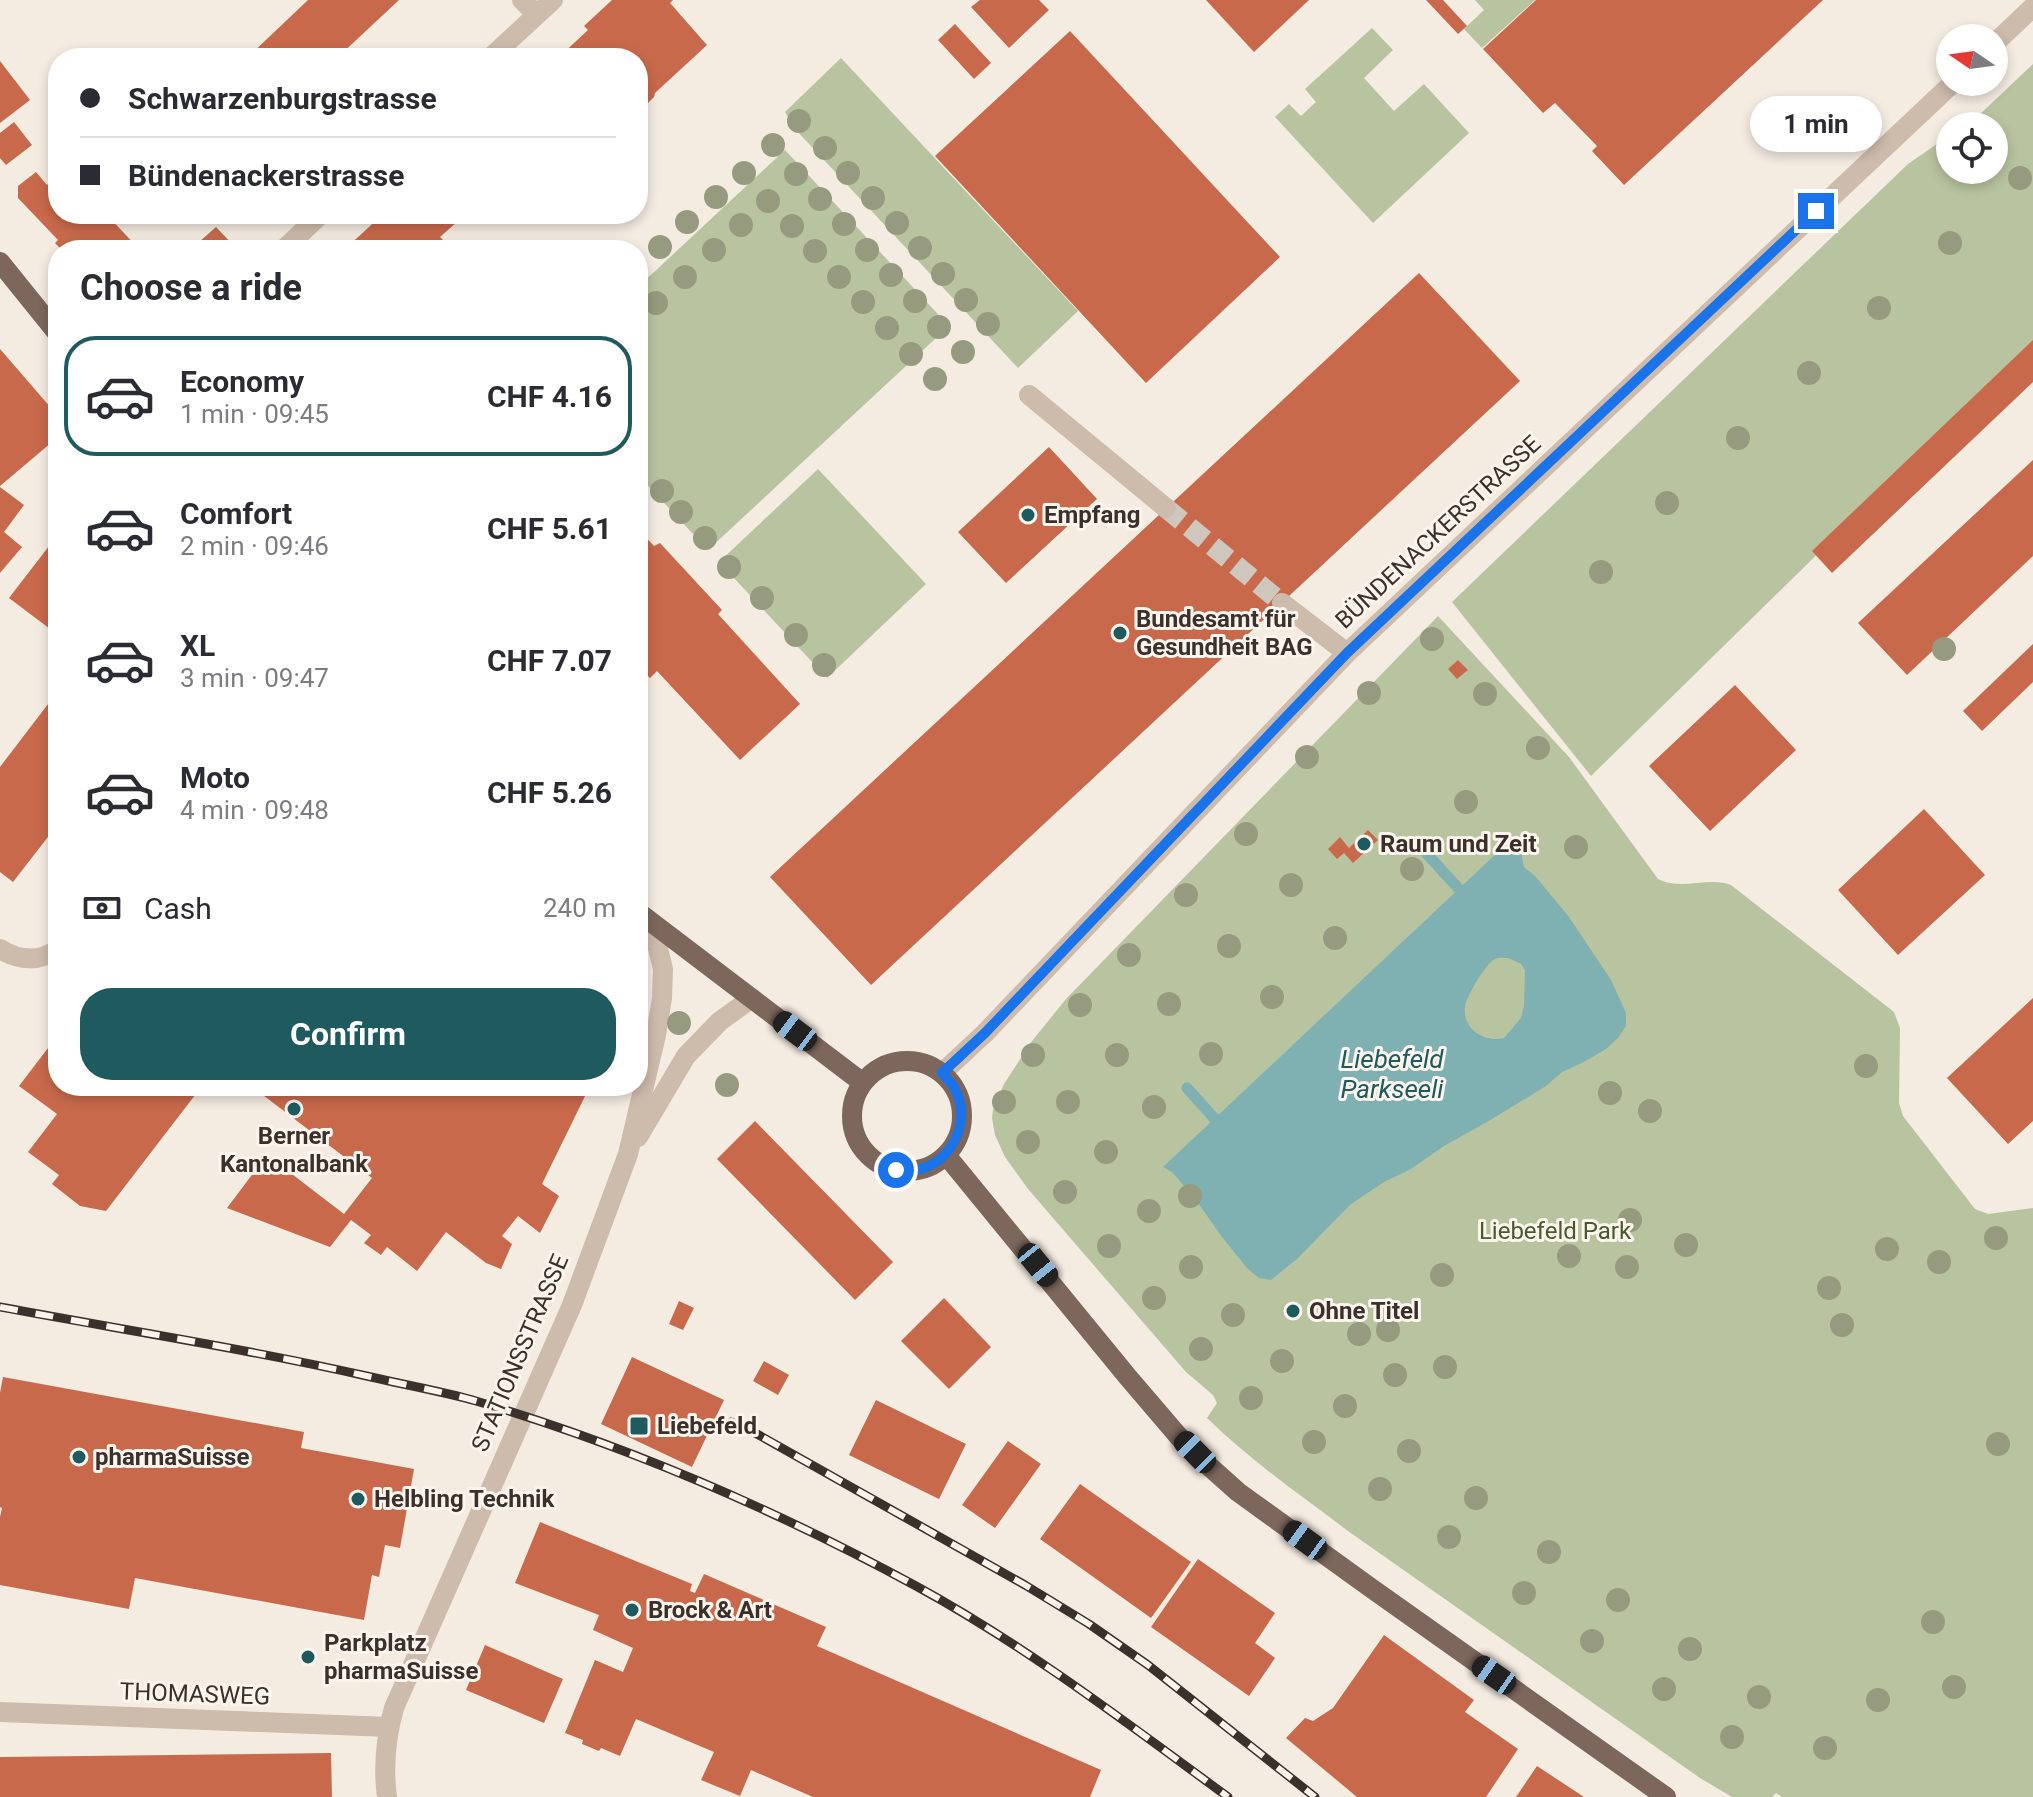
<!DOCTYPE html>
<meta charset="utf-8">
<style>
:root{--surface:#fff;--page:#f7f7f7;--text:#2b2b33;--muted:#7c7c81;--line:#e1e1e2;--accent:#1f5a5e}
body{margin:0;font-family:Roboto,sans-serif;background:var(--page);color:var(--text);height:100vh;display:flex;flex-direction:column;font-size:30px;white-space:nowrap}
*{box-sizing:border-box;margin:0}
p{font-size:26px;color:var(--muted)}
.icon{flex:none;width:44px;height:44px;fill:none;stroke:currentColor;stroke-width:2;stroke-linecap:round;stroke-linejoin:round}
.map{position:relative;flex:1;overflow:hidden}
.sheet{position:absolute;left:48px;top:240px;width:600px;height:856px;display:flex;flex-direction:column;background:var(--surface);border-radius:32px;box-shadow:0 4px 12px #0003}
.sheet>*{flex:none}
.hud{position:absolute;left:48px;top:48px;width:600px;height:176px;border-radius:32px;box-shadow:0 4px 12px #0003;display:grid;align-content:center;height:176px;padding:0 32px;background:var(--surface)}
.needle{width:52px;rotate:283deg}
.tools{position:absolute;left:1936px;top:24px;display:grid;gap:16px}
.tools a{display:grid;place-items:center;width:72px;height:72px;border-radius:50%;background:var(--surface);box-shadow:0 4px 12px #0003;font-size:40px}
.end{position:absolute;width:36px;height:36px;margin:-18px;border:10px solid #1a73e8;background:#fff;box-shadow:0 0 0 4px #fff}
.from{border-radius:50%}
.bubble{position:absolute;height:56px;border-radius:28px;background:var(--surface);box-shadow:0 4px 12px #0003;font-size:26px;font-weight:700;line-height:56px;text-align:center}
.car{position:absolute;width:24px;height:48px;margin:-24px -12px;border-radius:10px;box-shadow:0 0 6px 2px #0007;background:linear-gradient(#222 24%,#8ab4d8 0 40%,#222 0 76%,#8ab4d8 0 86%,#222 0)}
.hud b{display:flex;align-items:center;gap:28px;height:76px;font-size:30px}
.hud b+b{border-top:2px solid var(--line)}
.hud i{width:20px;height:20px;background:var(--text)}
ul{padding:0;list-style:none}
li{display:flex;align-items:center;gap:24px;height:120px;margin:0 16px 12px;padding:0 16px;border:4px solid transparent;border-radius:32px}
li div{flex:1}
li b{display:block;font-size:30px}
li em{font-style:normal;font-weight:700}
li.on{border-color:var(--accent)}
li>.icon{width:72px;height:72px;stroke-width:1.5}
h2{padding:0 32px;font-size:36px;line-height:96px}
.pay{display:flex;align-items:center;gap:20px;height:88px;padding:0 32px;font-size:30px}
.pay p{margin-inline-start:auto}
.cta{display:flex;gap:16px;margin-top:auto;padding:16px 32px}
.cta a{flex:1;height:92px;border-radius:32px;background:var(--accent);color:#fff;font-size:32px;font-weight:700;line-height:92px;text-align:center}
.map>svg:first-child{display:block}
.green{fill:#b8c4a0}
.water{fill:#7fb0b2;fill-rule:evenodd}
.lines{fill:none;stroke-linecap:round;stroke-linejoin:round}
.stream{stroke:#7fb0b2;stroke-width:11}
.building{fill:#c8694b}
.minor-tunnel{stroke:#cfc6bd;stroke-width:20;stroke-dasharray:20 10;stroke-linecap:butt}
.minor{stroke:#cdbbac;stroke-width:20}
.major{stroke:#7d675c;stroke-width:20}
.rail-casing{stroke:#3b302b;stroke-width:9}
.rail{stroke:#fbf5ee;stroke-width:6;stroke-dasharray:18;stroke-linecap:butt}
.tree{fill:#969b7f}
.route{stroke:#1a73e8;stroke-width:10}
.poi-dot{fill:#1f5a5e;stroke:#fbf5ee;stroke-width:3}
.labels{text-anchor:middle;dominant-baseline:central;stroke-width:6;stroke-linejoin:round;paint-order:stroke}
.poi-label{font-size:24px;font-weight:bold;fill:#3b302b;stroke:#fbf5ee;text-anchor:start}
.street-label{font-size:24px;fill:#3b302b;stroke:#fbf5ee}
.park-label{font-size:24px;fill:#4a5a2e;stroke:#fbf5ee}
.water-label{font-size:26px;font-style:italic;fill:#1f5a5e;stroke:#fbf5ee}
</style>
<div class="map">
<svg width="2033" height="1797" viewBox="0 0 2033 1797">
<rect width="100%" height="100%" fill="#f4ebe1"/>
<!-- green -->
<path class="green" d="M1475 0H1535L1482 48 1464 29 1484 10Z
M1372 28 1393 50 1364 78 1394 111 1424 84 1469 133 1373 223 1275 117 1289 104 1301 116 1316 102 1305 89Z
M841 58 1078 311 1018 368 796 130 785 112Z
M2033 64V343L1591 776 1452 602 1908 164 1950 135V170H1994V126H1963L1978 116Z
M785 150 949 326 708 550 638 475V287Z
M818 469 926 584 827 678 719 562Z
M1438 616 1569 757 1658 879C1680 891 1709 876 1731 885L1894 1012 1900 1028 1899 1103 1903 1116 1975 1209 1988 1214 2033 1208V1797H1782L1776 1793 1772 1797H1732L1700 1778 1348 1531C1300 1495 1250 1460 1207 1418L1217 1403 1213 1395 1186 1372 1028 1189 1005 1157 995 1135 992 1118 993 1110 1004 1084 1032 1041 1066 999Z"/>
<!-- water -->
<path class="water" d="M1515 836 1519 842 1524 867 1535 876 1569 917 1611 980 1626 1013V1026L1618 1038 1606 1049 1582 1063 1562 1072 1546 1086 1487 1122 1444 1146 1411 1169 1384 1182 1351 1204 1297 1259 1271 1280 1259 1278 1247 1268 1222 1237 1196 1200 1172 1172 1163 1167ZM1508 958 1521 964 1525 970 1524 1006 1521 1018 1504 1038C1485 1043 1462 1029 1465 1007 1466 997 1486 963 1495 959 1499 957 1504 958 1508 958Z"/>
<g class="lines">
<!-- stream -->
<path class="stream" d="M1427 854 1459 889
M1187 1088 1214 1118"/>
</g>
<!-- building -->
<path class="building" d="M308 0H399L337 58H247Z
M612 0H673L670 3 707 45 655 93 654 97 645 106 638 98V58H614L611 56 609 58H558L588 30 584 26Z
M980 0H1039L1049 10 1009 48 971 7Z
M1206 0H1309L1254 52Z
M1426 0H1443L1467 26 1458 34Z
M1536 0H1823L1624 185 1592 151 1597 146 1555 103 1543 113 1483 49Z
M955 24 991 63 974 79 938 40Z
M1070 31 1280 257 1146 383 935 156Z
M0 61 30 100 0 123Z
M14 122 32 145 6 165 0 158V133Z
M36 172 47 185 58 174V214H106L140 250H62L55 243 58 240 18 198V186Z
M383 214H466L440 237 445 242 437 250H344Z
M216 227 236 248 234 250H190Z
M1419 273 1520 381 871 985 770 877Z
M2033 340V382L1832 573 1812 551Z
M0 349 58 416V437L0 486Z
M1049 447 1097 499 1006 583 958 532Z
M2033 460V556L1907 675 1858 623Z
M0 487 24 505 4 532 22 547 0 573Z
M638 529 654 546 660 543 722 610 718 614 800 704 740 760 657 671 650 678 638 666Z
M56 537 58 538V635L9 598Z
M2033 644V682L1982 731 1963 711Z
M1458 660 1468 670 1457 679 1448 669Z
M1735 685 1796 750 1710 831 1649 766Z
M58 691V824L13 882 0 872V767Z
M1924 809 1985 875 1898 955 1838 890Z
M1368 830 1378 840 1353 863 1344 853 1337 859 1328 849 1340 837 1349 848Z
M2033 998V1121L2008 1144 1947 1078Z
M58 1035V1086H202L106 1211 80 1206 52 1184 59 1175 28 1152 57 1114 19 1086Z
M256 1086H590L542 1184 559 1196 540 1233 518 1216 502 1236 512 1244 501 1269 486 1263 446 1232 417 1271 387 1247 381 1255 364 1243 371 1235 351 1220 330 1247 227 1208 267 1155 344 1214 372 1178 255 1089Z
M755 1121 893 1262 855 1300 717 1159Z
M944 1298 991 1347 949 1389 901 1341Z
M679 1301 694 1308 683 1330 669 1324Z
M632 1357 724 1400 692 1467 601 1424Z
M764 1361 789 1375 778 1395 753 1381Z
M3 1377 304 1432 301 1448 414 1469 400 1548 385 1545 379 1577 372 1575 364 1620 135 1578 129 1609 0 1585V1517L2 1508 0 1507V1393Z
M876 1400 966 1444 939 1499 849 1455Z
M1008 1441 1041 1464 995 1528 962 1505Z
M1080 1484 1191 1562 1151 1618 1040 1539Z
M540 1522 692 1584 690 1591 695 1593 704 1574 826 1627 817 1646 1101 1770 1090 1797H813L751 1770 740 1796 701 1780 714 1752 636 1719 620 1756 601 1748 599 1751 582 1744 583 1740 565 1733 595 1660 623 1672 633 1648 593 1630 599 1615 515 1583Z
M1198 1559 1275 1613 1255 1643 1275 1658 1249 1696 1151 1627Z
M1384 1635 1474 1700 1465 1712 1518 1749 1486 1797H1357L1286 1738 1305 1718 1313 1721 1333 1708Z
M485 1645 563 1679 544 1723 466 1690Z
M331 1753 332 1797H0V1757Z
M1537 1766 1584 1797H1516Z"/>
<g class="lines">
<!-- minor-tunnel -->
<path class="minor-tunnel" d="M1166 508 1282 603"/>
<!-- minor -->
<path class="minor" d="M522 0 537 15
M1994 44 2033 7
M490 58 553 0
M283 250 321 214
M1029 395 1166 508
M1282 603 1347 653
M0 949C19 961 40 962 58 949
M942 1073 985 1033 1347 653 1954 82
M638 1137 686 1056 720 1021 752 998
M0 1712 389 1727
M387 1797C383 1767 386 1737 394 1708L572 1305 628 1154 656 1035 662 998 663 969 652 924"/>
<!-- major -->
<path class="major" d="M0 262 58 334
M638 912 863 1083
M852 1116a55 55 0 1 1 110 0a55 55 0 1 1-110 0Z
M946 1155 1127 1376 1180 1438 1210 1467 1238 1492 1371 1588 1666 1797"/>
<!-- rail casing -->
<g class="rail-casing">
<path id="rail" d="M0 1307C124 1330 248 1349 371 1377 405 1385 441 1391 476 1401 628 1446 776 1510 916 1586 1026 1646 1127 1723 1228 1797
M731 1422 757 1434 1025 1585 1089 1624 1148 1665 1315 1797"/>
</g>
<!-- rail -->
<use href="#rail" class="rail"/>
</g>
<!-- trees -->
<g class="tree">
<circle cx="799" cy="121" r="12"/>
<circle cx="773" cy="145" r="12"/>
<circle cx="825" cy="148" r="12"/>
<circle cx="744" cy="173" r="12"/>
<circle cx="848" cy="173" r="12"/>
<circle cx="796" cy="174" r="12"/>
<circle cx="2020" cy="178" r="12"/>
<circle cx="716" cy="197" r="12"/>
<circle cx="873" cy="198" r="12"/>
<circle cx="820" cy="199" r="12"/>
<circle cx="768" cy="201" r="12"/>
<circle cx="687" cy="222" r="12"/>
<circle cx="897" cy="223" r="12"/>
<circle cx="844" cy="224" r="12"/>
<circle cx="741" cy="225" r="12"/>
<circle cx="792" cy="226" r="12"/>
<circle cx="1950" cy="243" r="12"/>
<circle cx="660" cy="247" r="12"/>
<circle cx="920" cy="248" r="12"/>
<circle cx="714" cy="250" r="12"/>
<circle cx="867" cy="250" r="12"/>
<circle cx="815" cy="251" r="12"/>
<circle cx="943" cy="274" r="12"/>
<circle cx="891" cy="275" r="12"/>
<circle cx="685" cy="277" r="12"/>
<circle cx="839" cy="277" r="12"/>
<circle cx="966" cy="300" r="12"/>
<circle cx="915" cy="301" r="12"/>
<circle cx="863" cy="302" r="12"/>
<circle cx="656" cy="303" r="12"/>
<circle cx="1879" cy="308" r="12"/>
<circle cx="988" cy="324" r="12"/>
<circle cx="939" cy="327" r="12"/>
<circle cx="887" cy="328" r="12"/>
<circle cx="963" cy="352" r="12"/>
<circle cx="911" cy="354" r="12"/>
<circle cx="1809" cy="373" r="12"/>
<circle cx="935" cy="379" r="12"/>
<circle cx="1738" cy="438" r="12"/>
<circle cx="662" cy="491" r="12"/>
<circle cx="1667" cy="503" r="12"/>
<circle cx="681" cy="512" r="12"/>
<circle cx="705" cy="538" r="12"/>
<circle cx="729" cy="567" r="12"/>
<circle cx="1601" cy="572" r="12"/>
<circle cx="762" cy="598" r="12"/>
<circle cx="796" cy="635" r="12"/>
<circle cx="1432" cy="639" r="12"/>
<circle cx="1944" cy="649" r="12"/>
<circle cx="824" cy="665" r="12"/>
<circle cx="1369" cy="693" r="12"/>
<circle cx="1485" cy="694" r="12"/>
<circle cx="1538" cy="748" r="12"/>
<circle cx="1307" cy="757" r="12"/>
<circle cx="1466" cy="802" r="12"/>
<circle cx="1246" cy="834" r="12"/>
<circle cx="1576" cy="847" r="12"/>
<circle cx="1412" cy="869" r="12"/>
<circle cx="1291" cy="885" r="12"/>
<circle cx="1186" cy="895" r="12"/>
<circle cx="1335" cy="938" r="12"/>
<circle cx="1229" cy="946" r="12"/>
<circle cx="1129" cy="955" r="12"/>
<circle cx="1272" cy="997" r="12"/>
<circle cx="1169" cy="1004" r="12"/>
<circle cx="1080" cy="1005" r="12"/>
<circle cx="679" cy="1023" r="12"/>
<circle cx="1211" cy="1054" r="12"/>
<circle cx="1033" cy="1055" r="12"/>
<circle cx="1117" cy="1055" r="12"/>
<circle cx="1866" cy="1066" r="12"/>
<circle cx="727" cy="1085" r="12"/>
<circle cx="1610" cy="1093" r="12"/>
<circle cx="1004" cy="1102" r="12"/>
<circle cx="1068" cy="1102" r="12"/>
<circle cx="1154" cy="1107" r="12"/>
<circle cx="1650" cy="1111" r="12"/>
<circle cx="1028" cy="1142" r="12"/>
<circle cx="1106" cy="1152" r="12"/>
<circle cx="1065" cy="1192" r="12"/>
<circle cx="1190" cy="1196" r="12"/>
<circle cx="1149" cy="1211" r="12"/>
<circle cx="1630" cy="1220" r="12"/>
<circle cx="1996" cy="1238" r="12"/>
<circle cx="1686" cy="1245" r="12"/>
<circle cx="1109" cy="1246" r="12"/>
<circle cx="1887" cy="1249" r="12"/>
<circle cx="1569" cy="1256" r="12"/>
<circle cx="1939" cy="1262" r="12"/>
<circle cx="1191" cy="1267" r="12"/>
<circle cx="1627" cy="1267" r="12"/>
<circle cx="1442" cy="1275" r="12"/>
<circle cx="1829" cy="1288" r="12"/>
<circle cx="1154" cy="1298" r="12"/>
<circle cx="1233" cy="1315" r="12"/>
<circle cx="1842" cy="1325" r="12"/>
<circle cx="1388" cy="1330" r="12"/>
<circle cx="1359" cy="1334" r="12"/>
<circle cx="1201" cy="1349" r="12"/>
<circle cx="1282" cy="1361" r="12"/>
<circle cx="1445" cy="1367" r="12"/>
<circle cx="1395" cy="1375" r="12"/>
<circle cx="1251" cy="1398" r="12"/>
<circle cx="1345" cy="1406" r="12"/>
<circle cx="1314" cy="1442" r="12"/>
<circle cx="1998" cy="1444" r="12"/>
<circle cx="1409" cy="1451" r="12"/>
<circle cx="1380" cy="1489" r="12"/>
<circle cx="1476" cy="1498" r="12"/>
<circle cx="1449" cy="1537" r="12"/>
<circle cx="1549" cy="1552" r="12"/>
<circle cx="1524" cy="1593" r="12"/>
<circle cx="1618" cy="1600" r="12"/>
<circle cx="1933" cy="1622" r="12"/>
<circle cx="1592" cy="1641" r="12"/>
<circle cx="1690" cy="1649" r="12"/>
<circle cx="1954" cy="1687" r="12"/>
<circle cx="1664" cy="1689" r="12"/>
<circle cx="1759" cy="1697" r="12"/>
<circle cx="1878" cy="1700" r="12"/>
<circle cx="1732" cy="1737" r="12"/>
<circle cx="1825" cy="1748" r="12"/>
</g>
<g class="lines">
<!-- route -->
<path class="route" d="M896 1170C902 1170 909 1171 915 1170 952 1165 973 1120 954 1087 951 1082 946 1078 942 1073L985 1033 1347 653 1816 211"/>
</g>
<!-- markers -->
<g class="poi-dot">
<circle cx="1028" cy="515" r="8"/>
<circle cx="1120" cy="633" r="8"/>
<circle cx="1364" cy="844" r="8"/>
<circle cx="294" cy="1109" r="8"/>
<circle cx="1293" cy="1311" r="8"/>
<rect x="629" y="1416" width="20" height="20" rx="4"/>
<circle cx="79" cy="1457" r="8"/>
<circle cx="358" cy="1499" r="8"/>
<circle cx="632" cy="1610" r="8"/>
<circle cx="308" cy="1657" r="8"/>
</g>
<g class="labels">
<!-- poi labels -->
<g class="poi-label">
<text x="1044" y="515">Empfang</text>
<text x="1136" y="619">Bundesamt für<tspan x="1136" dy="28">Gesundheit BAG</tspan></text>
<text x="1380" y="844">Raum und Zeit</text>
<text x="294" y="1136" text-anchor="middle">Berner<tspan x="294" dy="28">Kantonalbank</tspan></text>
<text x="1309" y="1311">Ohne Titel</text>
<text x="657" y="1426">Liebefeld</text>
<text x="95" y="1457">pharmaSuisse</text>
<text x="374" y="1499">Helbling Technik</text>
<text x="648" y="1610">Brock &amp; Art</text>
<text x="324" y="1643">Parkplatz<tspan x="324" dy="28">pharmaSuisse</tspan></text>
</g>
<!-- street labels -->
<g class="street-label">
<text transform="translate(1438 532) rotate(-43)">BÜNDENACKERSTRASSE</text>
<text transform="translate(520 1353) rotate(-67)">STATIONSSTRASSE</text>
<text transform="translate(195 1694) rotate(2)">THOMASWEG</text>
</g>
<!-- park labels -->
<g class="park-label">
<text x="1555" y="1231">Liebefeld Park</text>
</g>
<!-- water labels -->
<g class="water-label">
<text x="1392" y="1059">Liebefeld<tspan x="1392" dy="30">Parkseeli</tspan></text>
</g>
</g>
</svg>
<div class="tools">
<a><svg class="needle" viewBox="-14 -14 28 28"><path d="M0-13l5 13h-10z" fill="#e53935"/><path d="M0 13l5-13h-10z" fill="#7c7c81"/></svg></a>
<a><svg class="icon" aria-label="locate" viewBox="0 0 24 24"><circle cx="12" cy="12" r="6"/><path d="M12 2v4M12 18v4M2 12h4M18 12h4"/></svg></a>
</div>
<i class="end from" style="left:896px;top:1170px"></i>
<i class="end" style="left:1816px;top:211px"></i>
<div class="bubble" style="left:1750px;top:96px;width:132px">1 min</div>
<i class="car" style="left:795px;top:1031px;rotate:307deg"></i>
<i class="car" style="left:1038px;top:1265px;rotate:141deg"></i>
<i class="car" style="left:1195px;top:1452px;rotate:315deg"></i>
<i class="car" style="left:1305px;top:1540px;rotate:306deg"></i>
<i class="car" style="left:1494px;top:1675px;rotate:305deg"></i>
<div class="hud">
<b><i class="from"></i>Schwarzenburgstrasse</b>
<b><i></i>Bündenackerstrasse</b>
</div>
<section class="sheet">
<h2>Choose a ride</h2>
<ul>
<li class="on"><svg class="icon" aria-label="car" viewBox="0 0 24 24"><path d="M5 17H2v-5l4-1 3-4h7l3 4 3 1v5h-3M9 17h6M6 11h13"/><circle cx="7" cy="17" r="2"/><circle cx="17" cy="17" r="2"/></svg><div><b>Economy</b><p>1 min · 09:45</p></div><em>CHF 4.16</em></li>
<li><svg class="icon" aria-label="car" viewBox="0 0 24 24"><path d="M5 17H2v-5l4-1 3-4h7l3 4 3 1v5h-3M9 17h6M6 11h13"/><circle cx="7" cy="17" r="2"/><circle cx="17" cy="17" r="2"/></svg><div><b>Comfort</b><p>2 min · 09:46</p></div><em>CHF 5.61</em></li>
<li><svg class="icon" aria-label="car" viewBox="0 0 24 24"><path d="M5 17H2v-5l4-1 3-4h7l3 4 3 1v5h-3M9 17h6M6 11h13"/><circle cx="7" cy="17" r="2"/><circle cx="17" cy="17" r="2"/></svg><div><b>XL</b><p>3 min · 09:47</p></div><em>CHF 7.07</em></li>
<li><svg class="icon" aria-label="car" viewBox="0 0 24 24"><path d="M5 17H2v-5l4-1 3-4h7l3 4 3 1v5h-3M9 17h6M6 11h13"/><circle cx="7" cy="17" r="2"/><circle cx="17" cy="17" r="2"/></svg><div><b>Moto</b><p>4 min · 09:48</p></div><em>CHF 5.26</em></li>
</ul>
<div class="pay"><svg class="icon" aria-label="cash" viewBox="0 0 24 24"><path d="M3 7h18v10H3z"/><circle cx="12" cy="12" r="2"/></svg>Cash<p>240 m</p></div>
<div class="cta"><a>Confirm</a></div>
</section>
</div>
